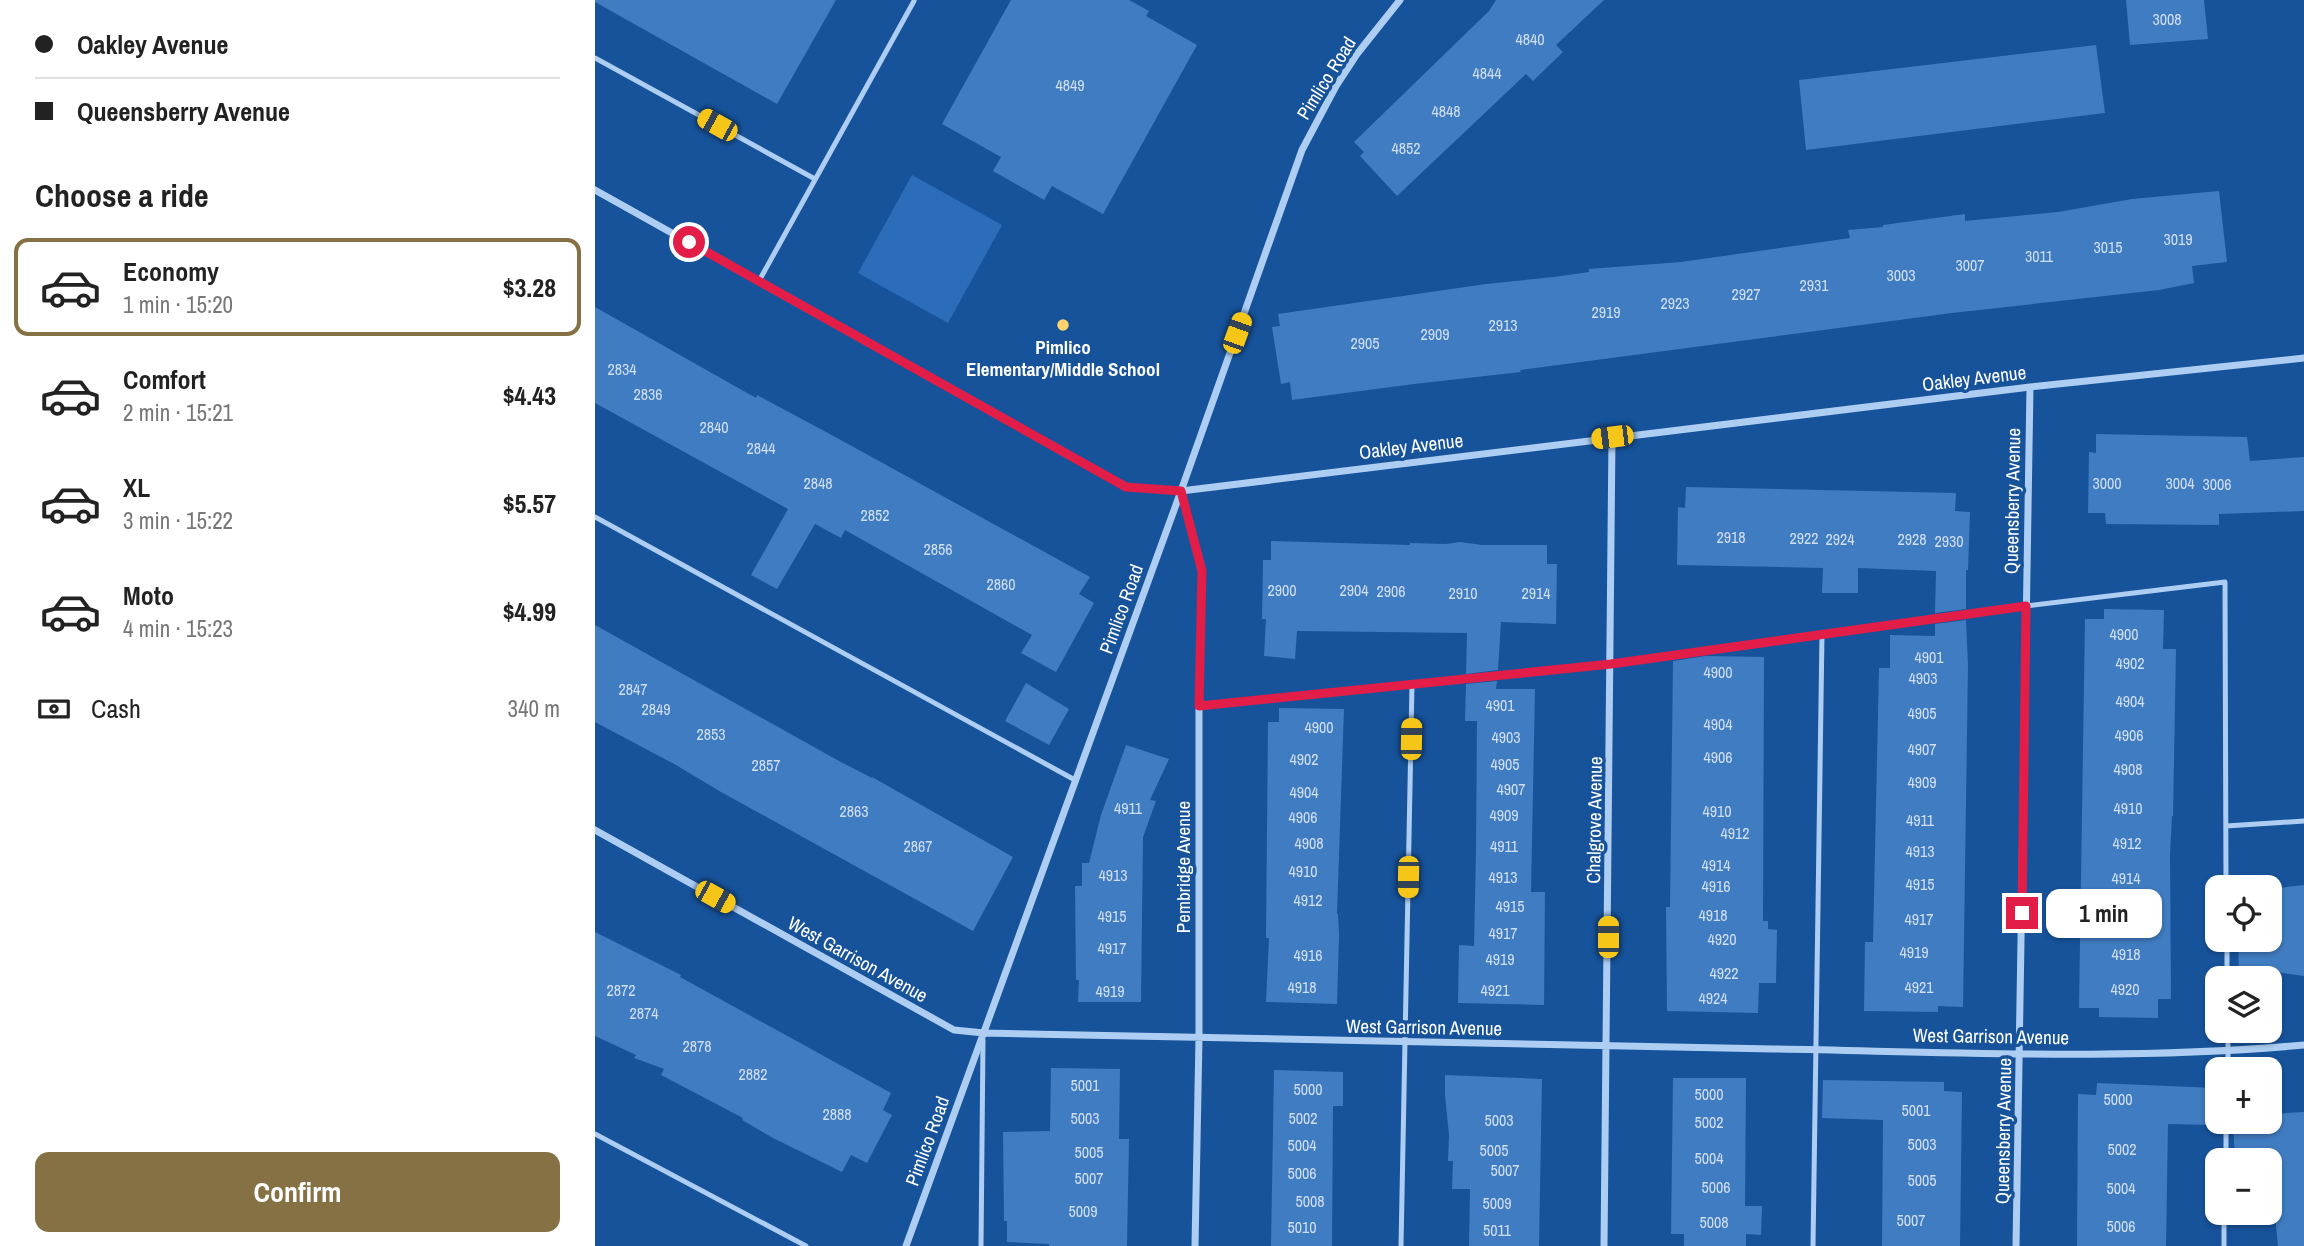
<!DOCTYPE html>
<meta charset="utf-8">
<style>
:root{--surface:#fff;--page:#f6f6f6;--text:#222;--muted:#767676;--line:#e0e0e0;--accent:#857144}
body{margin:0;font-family:"Archivo Narrow",sans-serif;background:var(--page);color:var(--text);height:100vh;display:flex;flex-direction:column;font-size:26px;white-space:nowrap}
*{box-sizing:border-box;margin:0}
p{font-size:23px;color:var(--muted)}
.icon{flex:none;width:38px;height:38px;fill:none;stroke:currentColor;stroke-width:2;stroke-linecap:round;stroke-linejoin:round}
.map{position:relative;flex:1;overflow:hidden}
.details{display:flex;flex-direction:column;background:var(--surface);width:595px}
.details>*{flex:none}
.banner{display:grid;align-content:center;height:154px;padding:0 35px;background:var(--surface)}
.controls{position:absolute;left:1610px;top:875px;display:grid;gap:14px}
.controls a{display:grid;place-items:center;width:77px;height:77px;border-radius:14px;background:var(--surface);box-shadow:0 2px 5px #0004;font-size:35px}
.end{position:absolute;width:32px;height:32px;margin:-16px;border:9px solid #e11d48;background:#fff;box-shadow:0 0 0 4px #fff}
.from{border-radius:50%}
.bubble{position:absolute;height:49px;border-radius:14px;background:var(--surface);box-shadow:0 2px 5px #0004;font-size:23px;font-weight:700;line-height:49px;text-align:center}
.car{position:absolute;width:21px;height:42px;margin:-21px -10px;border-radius:9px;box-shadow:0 0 5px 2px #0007;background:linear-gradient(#f5c518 24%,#345 0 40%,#f5c518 0 76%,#345 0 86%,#f5c518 0)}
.banner b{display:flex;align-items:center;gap:24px;height:66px;font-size:26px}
.banner b+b{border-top:2px solid var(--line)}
.banner i{width:18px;height:18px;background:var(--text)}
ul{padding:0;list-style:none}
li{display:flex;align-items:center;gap:21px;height:98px;margin:0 14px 10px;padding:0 21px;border:4px solid transparent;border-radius:14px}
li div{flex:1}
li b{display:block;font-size:26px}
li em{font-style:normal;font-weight:700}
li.on{border-color:var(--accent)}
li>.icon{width:63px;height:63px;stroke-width:1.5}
h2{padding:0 35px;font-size:32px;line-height:84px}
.pay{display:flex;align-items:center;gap:18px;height:77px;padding:0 35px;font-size:26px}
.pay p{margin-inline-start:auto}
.action{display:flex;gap:14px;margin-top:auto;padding:14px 35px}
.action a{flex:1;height:80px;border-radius:14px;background:var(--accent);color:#fff;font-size:28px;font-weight:700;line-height:80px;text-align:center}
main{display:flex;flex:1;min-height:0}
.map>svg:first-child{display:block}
.green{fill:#2b6db9}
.building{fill:#407cc1}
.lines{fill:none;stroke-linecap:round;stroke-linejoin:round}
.lane{stroke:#adcef2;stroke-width:5}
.street{stroke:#adcef2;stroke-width:7}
.route{stroke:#e11d48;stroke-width:9}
.poi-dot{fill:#ffd26e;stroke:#17539b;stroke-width:2.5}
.labels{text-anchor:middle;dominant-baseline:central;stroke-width:7;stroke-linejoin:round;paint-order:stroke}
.number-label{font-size:16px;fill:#cfdef0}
.street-label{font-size:19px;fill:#fff;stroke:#17539b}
.poi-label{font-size:19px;font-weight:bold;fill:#fff;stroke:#17539b}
</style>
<main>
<section class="details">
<div class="banner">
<b><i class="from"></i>Oakley Avenue</b>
<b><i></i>Queensberry Avenue</b>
</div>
<h2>Choose a ride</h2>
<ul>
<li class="on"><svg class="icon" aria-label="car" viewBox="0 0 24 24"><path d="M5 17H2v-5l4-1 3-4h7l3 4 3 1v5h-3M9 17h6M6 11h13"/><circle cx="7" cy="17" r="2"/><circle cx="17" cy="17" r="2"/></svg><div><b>Economy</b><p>1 min · 15:20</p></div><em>$3.28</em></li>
<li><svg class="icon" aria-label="car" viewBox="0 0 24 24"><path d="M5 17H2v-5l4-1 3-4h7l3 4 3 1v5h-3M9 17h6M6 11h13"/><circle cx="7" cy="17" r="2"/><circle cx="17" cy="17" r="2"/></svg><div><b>Comfort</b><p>2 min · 15:21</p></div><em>$4.43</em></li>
<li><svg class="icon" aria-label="car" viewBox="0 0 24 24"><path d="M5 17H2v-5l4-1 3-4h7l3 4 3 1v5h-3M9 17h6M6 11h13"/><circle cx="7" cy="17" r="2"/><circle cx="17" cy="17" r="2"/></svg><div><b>XL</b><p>3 min · 15:22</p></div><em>$5.57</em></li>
<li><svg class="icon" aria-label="car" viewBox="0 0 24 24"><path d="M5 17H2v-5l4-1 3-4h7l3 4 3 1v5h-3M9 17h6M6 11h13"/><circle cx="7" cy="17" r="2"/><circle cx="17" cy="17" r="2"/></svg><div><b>Moto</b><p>4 min · 15:23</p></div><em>$4.99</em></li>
</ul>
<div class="pay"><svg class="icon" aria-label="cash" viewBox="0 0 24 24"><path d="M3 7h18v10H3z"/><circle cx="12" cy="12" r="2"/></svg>Cash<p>340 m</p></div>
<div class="action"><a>Confirm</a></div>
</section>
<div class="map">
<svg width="1709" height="1246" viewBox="0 0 1709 1246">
<rect width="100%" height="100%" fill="#17539b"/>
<!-- green -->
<path class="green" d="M317 175 407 225 353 323 263 273Z"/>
<!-- building -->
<path class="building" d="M0 0H241L182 104 0 2Z
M416 0H534L554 11 551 16 602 45 508 214 457 186 449 200 398 171 406 157 347 124Z
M901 0H1009L961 45 968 52 938 81 931 74 802 196 765 156 769 152 759 142 894 11Z
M1531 0H1609L1613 39 1535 45Z
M1501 45 1510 113 1211 150 1204 80Z
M1624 191 1632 262 1597 266 1599 283 1564 290 1357 313 925 370 926 372 819 384 697 400 695 382 686 384 677 327 685 326 683 314 891 284 959 277 994 272V269L1086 262 1255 238 1253 230 1288 227V225L1370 214V221L1463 212 1537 199Z
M0 307 161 398 162 395 233 433 495 577 484 594 499 603 461 672 426 653 437 635 250 530 246 538 220 524 182 589 156 575 193 509 0 403Z
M1501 434 1652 437 1655 461 1709 457V511L1624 514V525L1511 524 1510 513H1493L1494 452 1501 453Z
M1091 487 1361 493 1360 511 1375 512 1373 570H1371V609L1340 613 1341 571 1263 568V593H1227L1228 568 1082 565 1083 507 1090 508Z
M676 541 815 545V543L851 544 865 542 887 545H952V564H962L961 624 906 622 903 670 871 674 872 633 702 631 700 659 669 656 671 619H667L668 560H676Z
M1509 609 1569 610 1568 649H1581L1578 816H1577L1575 855 1576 999H1563V1018L1504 1017V1008H1484L1490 619H1509Z
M1371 620 1373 665 1368 1007 1343 1006V1012L1269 1011 1270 942H1278L1284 668H1295V635L1340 636V624Z
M0 625 244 761 277 778V777L418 857 378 931 126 792 81 765 0 722Z
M1111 656 1169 657 1168 921H1173V929L1182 930 1181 983H1164L1163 1013 1072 1011 1071 907H1075L1078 661Z
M902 681 901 689H940L936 892H950L949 1005 863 1003 864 945 879 946 881 850 882 721H870L871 684Z
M431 683 474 709 454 745 410 721Z
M684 708 749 709 742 914H743L744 935 742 1004 671 1002 674 938H671L673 722H684Z
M531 745 574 759 555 800 561 801 548 837 546 1002H483L484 980H481L480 886H487V863H494L506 815Z
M1709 885V976L1681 972 1644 974 1643 940H1675V889Z
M0 932 86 975 85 977 296 1093 288 1110 297 1115 272 1163 256 1155 247 1172 178 1138 147 1120 148 1118 66 1075 69 1069 39 1058 41 1055 0 1036Z
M456 1068 525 1069 524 1139H534L532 1246H454V1244L412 1242V1221H409L408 1132 455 1131Z
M679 1070 748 1072V1106H738L737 1246H676Z
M850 1075 947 1079 944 1246H874L875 1189H857L858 1161H853L854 1135 850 1096Z
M1078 1078H1151L1150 1206H1167L1166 1235 1151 1234V1246H1089V1234H1076Z
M1228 1080 1349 1082V1091L1367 1092 1365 1246H1287L1288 1120 1227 1118Z
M1502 1083 1620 1088 1618 1125 1573 1124 1571 1246H1482L1483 1094 1501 1095Z
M1709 1112V1246H1683L1679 1205 1675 1206V1160H1640L1638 1122H1675V1114Z"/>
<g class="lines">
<!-- lane -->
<path class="lane" d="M0 58 220 179
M164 281 319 1
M0 517 480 780
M604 706 1016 664 1431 606 1630 582 1631 887
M1631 826 1709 821
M1632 940V978
M1633 1069V1031
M0 1134 211 1246
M1631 1160V1122
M386 1246 388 1040
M806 1246 817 684
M1218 1246 1227 634
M1629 1246V1213"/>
<!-- street -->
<path class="street" d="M0 190 531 487 586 491 1435 387 1709 358
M586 492 607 571 604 706V1038L600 1246
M0 830 359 1030 389 1033C652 1039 915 1044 1178 1049 1355 1052 1533 1061 1709 1045
M311 1246 586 491 707 150 741 86 762 54 805 0
M1009 1246 1017 437
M1421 1246 1435 387"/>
</g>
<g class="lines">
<!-- route -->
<path class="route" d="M94 242 531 487 586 491 607 571 604 706 1016 664 1431 606 1427 913"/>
</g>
<!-- markers -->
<circle class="poi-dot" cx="468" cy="325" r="7"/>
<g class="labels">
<!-- number labels -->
<g class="number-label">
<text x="1572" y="19">3008</text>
<text x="935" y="39">4840</text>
<text x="892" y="73">4844</text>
<text x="475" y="85">4849</text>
<text x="851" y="111">4848</text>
<text x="811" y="148">4852</text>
<text x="1583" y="239">3019</text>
<text x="1513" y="247">3015</text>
<text x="1444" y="256">3011</text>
<text x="1375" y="265">3007</text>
<text x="1306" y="275">3003</text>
<text x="1219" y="285">2931</text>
<text x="1151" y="294">2927</text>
<text x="1080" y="303">2923</text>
<text x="1011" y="312">2919</text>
<text x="908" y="325">2913</text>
<text x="840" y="334">2909</text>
<text x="770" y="343">2905</text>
<text x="27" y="369">2834</text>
<text x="53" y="394">2836</text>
<text x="119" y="427">2840</text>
<text x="166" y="448">2844</text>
<text x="223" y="483">2848</text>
<text x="1512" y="483">3000</text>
<text x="1585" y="483">3004</text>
<text x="1622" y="484">3006</text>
<text x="280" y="515">2852</text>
<text x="1136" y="537">2918</text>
<text x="1209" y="538">2922</text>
<text x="1245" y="539">2924</text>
<text x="1317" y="539">2928</text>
<text x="1354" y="541">2930</text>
<text x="343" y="549">2856</text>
<text x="406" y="584">2860</text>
<text x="687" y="590">2900</text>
<text x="759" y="590">2904</text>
<text x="796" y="591">2906</text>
<text x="868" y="593">2910</text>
<text x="941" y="593">2914</text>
<text x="1529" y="634">4900</text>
<text x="1334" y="657">4901</text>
<text x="1535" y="663">4902</text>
<text x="1123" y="672">4900</text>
<text x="1328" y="678">4903</text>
<text x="38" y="689">2847</text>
<text x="1535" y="701">4904</text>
<text x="905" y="705">4901</text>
<text x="61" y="709">2849</text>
<text x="1327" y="713">4905</text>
<text x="1123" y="724">4904</text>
<text x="724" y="727">4900</text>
<text x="116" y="734">2853</text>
<text x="1534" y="735">4906</text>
<text x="911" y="737">4903</text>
<text x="1327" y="749">4907</text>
<text x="1123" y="757">4906</text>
<text x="709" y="759">4902</text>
<text x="910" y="764">4905</text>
<text x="171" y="765">2857</text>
<text x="1533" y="769">4908</text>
<text x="1327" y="782">4909</text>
<text x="916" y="789">4907</text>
<text x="709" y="792">4904</text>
<text x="533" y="808">4911</text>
<text x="1533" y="808">4910</text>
<text x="259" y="811">2863</text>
<text x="1122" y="811">4910</text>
<text x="909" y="815">4909</text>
<text x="708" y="817">4906</text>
<text x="1325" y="820">4911</text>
<text x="1140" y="833">4912</text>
<text x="714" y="843">4908</text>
<text x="1532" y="843">4912</text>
<text x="323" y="846">2867</text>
<text x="909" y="846">4911</text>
<text x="1325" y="851">4913</text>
<text x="1121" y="865">4914</text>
<text x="708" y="871">4910</text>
<text x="518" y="875">4913</text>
<text x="908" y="877">4913</text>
<text x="1531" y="878">4914</text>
<text x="1325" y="884">4915</text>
<text x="1121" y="886">4916</text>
<text x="713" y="900">4912</text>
<text x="915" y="906">4915</text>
<text x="1118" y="915">4918</text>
<text x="517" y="916">4915</text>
<text x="1324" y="919">4917</text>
<text x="908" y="933">4917</text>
<text x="1127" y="939">4920</text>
<text x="517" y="948">4917</text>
<text x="1319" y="952">4919</text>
<text x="1531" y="954">4918</text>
<text x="713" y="955">4916</text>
<text x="905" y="959">4919</text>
<text x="1129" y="973">4922</text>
<text x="707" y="987">4918</text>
<text x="1324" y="987">4921</text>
<text x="1530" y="989">4920</text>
<text x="26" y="990">2872</text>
<text x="900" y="990">4921</text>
<text x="515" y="991">4919</text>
<text x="1118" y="998">4924</text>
<text x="49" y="1013">2874</text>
<text x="102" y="1046">2878</text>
<text x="158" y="1074">2882</text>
<text x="490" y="1085">5001</text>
<text x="713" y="1089">5000</text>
<text x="1114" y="1094">5000</text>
<text x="1523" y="1099">5000</text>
<text x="1321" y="1110">5001</text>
<text x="242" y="1114">2888</text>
<text x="490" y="1118">5003</text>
<text x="708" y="1118">5002</text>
<text x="904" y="1120">5003</text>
<text x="1114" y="1122">5002</text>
<text x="1327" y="1144">5003</text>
<text x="707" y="1145">5004</text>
<text x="1527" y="1149">5002</text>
<text x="899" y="1150">5005</text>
<text x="494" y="1152">5005</text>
<text x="1114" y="1158">5004</text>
<text x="910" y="1170">5007</text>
<text x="707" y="1173">5006</text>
<text x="494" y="1178">5007</text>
<text x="1327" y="1180">5005</text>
<text x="1121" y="1187">5006</text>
<text x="1526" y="1188">5004</text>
<text x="715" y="1201">5008</text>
<text x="902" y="1203">5009</text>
<text x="488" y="1211">5009</text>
<text x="1316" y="1220">5007</text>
<text x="1119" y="1222">5008</text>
<text x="1526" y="1226">5006</text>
<text x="707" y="1227">5010</text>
<text x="902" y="1230">5011</text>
</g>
<!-- street labels -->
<g class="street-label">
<text transform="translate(731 78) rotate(-58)">Pimlico Road</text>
<text transform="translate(1379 378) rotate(-7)">Oakley Avenue</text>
<text transform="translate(816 446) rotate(-7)">Oakley Avenue</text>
<text transform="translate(1417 501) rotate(-89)">Queensberry Avenue</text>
<text transform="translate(526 609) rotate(-70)">Pimlico Road</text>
<text transform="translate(999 820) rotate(-89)">Chalgrove Avenue</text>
<text transform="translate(588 867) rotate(-90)">Pembridge Avenue</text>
<text transform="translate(263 959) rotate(29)">West Garrison Avenue</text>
<text transform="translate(829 1027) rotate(1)">West Garrison Avenue</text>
<text transform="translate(1396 1036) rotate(1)">West Garrison Avenue</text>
<text transform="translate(1408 1131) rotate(-89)">Queensberry Avenue</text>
<text transform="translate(332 1141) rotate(-70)">Pimlico Road</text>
</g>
<!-- poi labels -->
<g class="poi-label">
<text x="468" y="347">Pimlico<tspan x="468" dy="22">Elementary/Middle School</tspan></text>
</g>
</g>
</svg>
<div class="controls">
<a><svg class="icon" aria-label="locate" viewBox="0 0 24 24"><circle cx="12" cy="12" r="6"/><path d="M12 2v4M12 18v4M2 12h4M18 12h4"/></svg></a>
<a><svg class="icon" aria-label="layers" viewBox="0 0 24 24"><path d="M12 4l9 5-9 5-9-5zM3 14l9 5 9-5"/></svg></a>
<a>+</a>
<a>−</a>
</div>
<i class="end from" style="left:94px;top:242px"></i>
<i class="end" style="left:1427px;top:913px"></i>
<div class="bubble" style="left:1451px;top:889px;width:116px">1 min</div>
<i class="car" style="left:122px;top:125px;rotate:299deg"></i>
<i class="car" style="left:642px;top:333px;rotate:20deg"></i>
<i class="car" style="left:1017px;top:437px;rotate:263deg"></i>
<i class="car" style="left:816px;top:739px;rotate:1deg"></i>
<i class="car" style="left:813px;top:877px;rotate:181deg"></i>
<i class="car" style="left:120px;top:897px;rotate:119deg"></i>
<i class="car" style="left:1013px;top:937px;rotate:0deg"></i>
</div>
</main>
